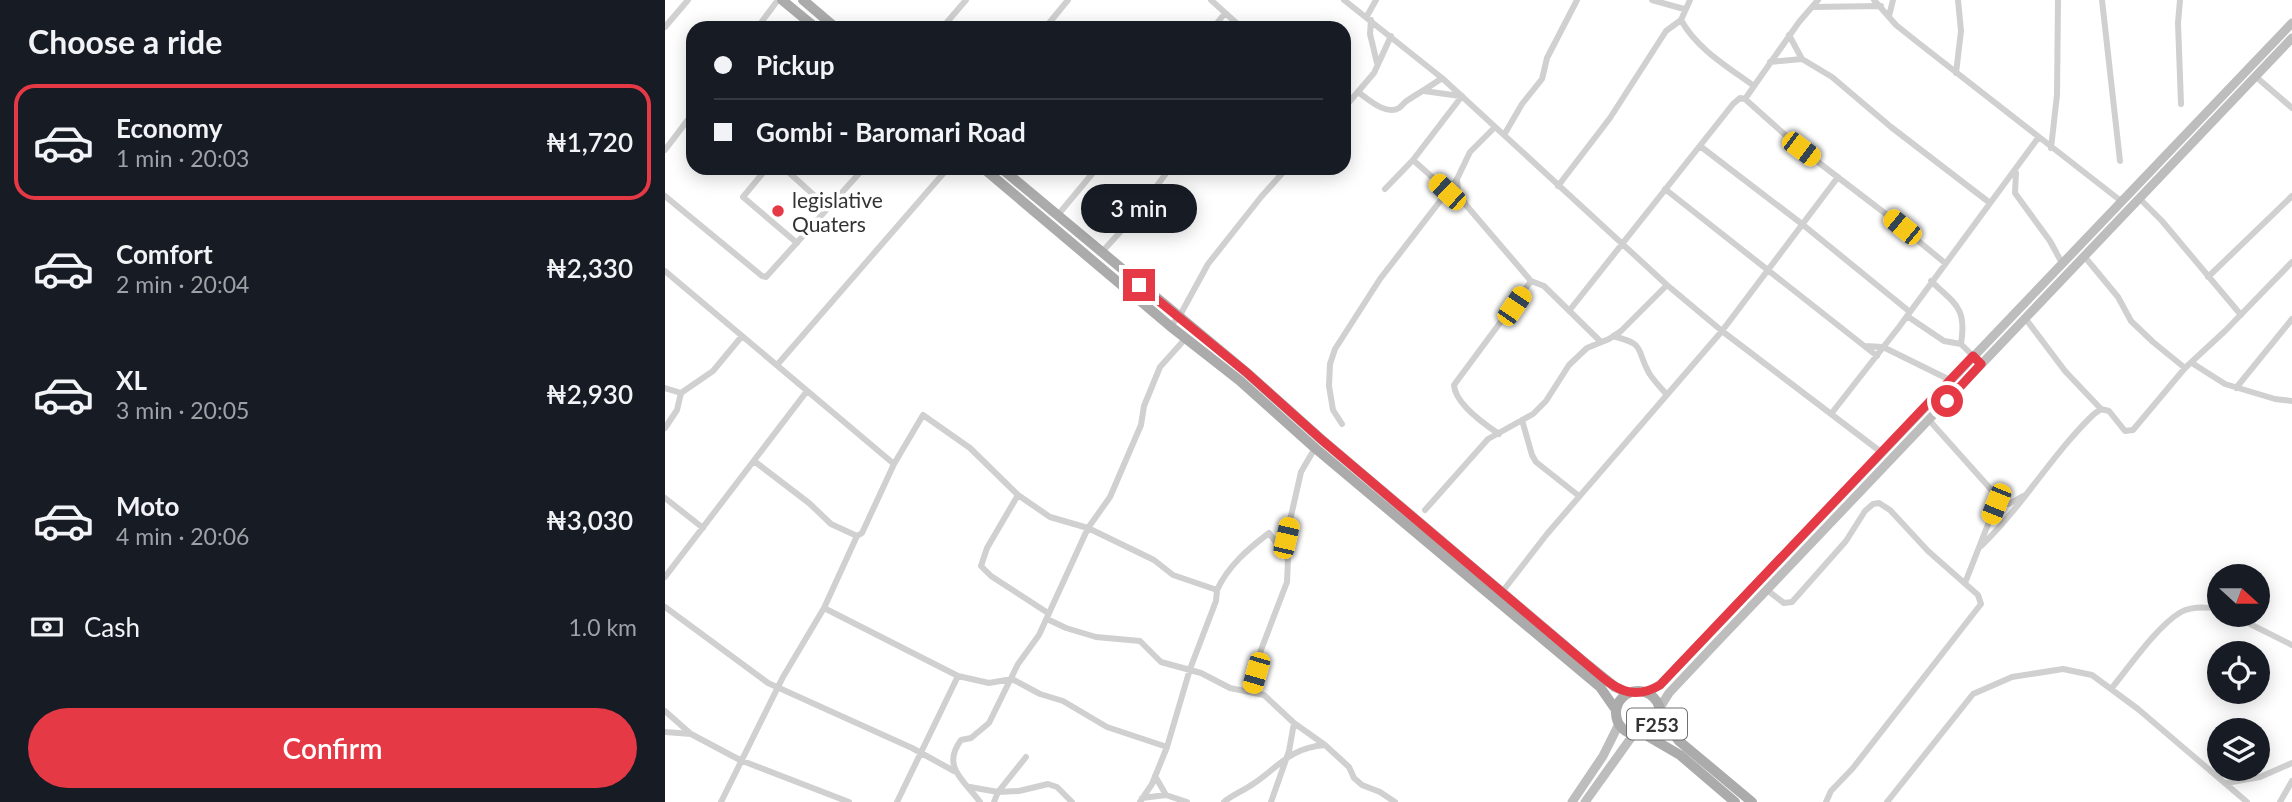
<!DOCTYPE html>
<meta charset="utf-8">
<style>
:root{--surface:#171b24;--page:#242831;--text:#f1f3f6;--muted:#9ea1a6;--line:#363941;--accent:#e63946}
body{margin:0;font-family:Lato,sans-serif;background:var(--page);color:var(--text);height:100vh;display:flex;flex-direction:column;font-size:26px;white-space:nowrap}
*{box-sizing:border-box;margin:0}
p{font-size:23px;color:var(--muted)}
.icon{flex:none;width:38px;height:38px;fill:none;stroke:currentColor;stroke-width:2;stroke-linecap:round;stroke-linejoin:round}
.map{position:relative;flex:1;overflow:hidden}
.sheet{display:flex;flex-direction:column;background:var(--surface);width:665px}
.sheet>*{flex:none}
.guide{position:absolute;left:21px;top:21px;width:665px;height:154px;border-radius:21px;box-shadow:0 4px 18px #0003;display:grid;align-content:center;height:154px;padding:0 28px;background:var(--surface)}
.needle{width:46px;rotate:111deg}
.controls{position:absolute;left:1542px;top:564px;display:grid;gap:14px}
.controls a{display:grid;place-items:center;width:63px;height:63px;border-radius:50%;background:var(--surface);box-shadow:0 4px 18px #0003;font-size:35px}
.end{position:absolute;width:32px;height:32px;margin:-16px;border:9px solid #e63946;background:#fff;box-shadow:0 0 0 4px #fff}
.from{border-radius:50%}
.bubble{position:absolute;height:49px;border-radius:24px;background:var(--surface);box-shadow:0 4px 18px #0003;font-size:23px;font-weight:600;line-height:49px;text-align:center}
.car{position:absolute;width:21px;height:42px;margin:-21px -10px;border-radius:9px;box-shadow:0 0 5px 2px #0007;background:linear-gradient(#f5c518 24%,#345 0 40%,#f5c518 0 76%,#345 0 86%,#f5c518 0)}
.guide b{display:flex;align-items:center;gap:24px;height:66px;font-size:26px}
.guide b+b{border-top:2px solid var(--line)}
.guide i{width:18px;height:18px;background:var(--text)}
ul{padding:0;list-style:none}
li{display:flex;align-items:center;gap:21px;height:116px;margin:0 14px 10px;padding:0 14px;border:4px solid transparent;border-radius:21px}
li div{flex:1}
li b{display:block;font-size:26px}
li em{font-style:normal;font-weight:600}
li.on{border-color:var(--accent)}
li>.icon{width:63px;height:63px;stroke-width:1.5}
h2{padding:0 28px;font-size:32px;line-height:84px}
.pay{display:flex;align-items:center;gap:18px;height:77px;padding:0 28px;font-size:26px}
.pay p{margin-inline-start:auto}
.button{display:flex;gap:14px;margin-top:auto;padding:14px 28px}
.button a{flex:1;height:80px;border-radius:42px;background:var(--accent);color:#fff;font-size:28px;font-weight:600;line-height:80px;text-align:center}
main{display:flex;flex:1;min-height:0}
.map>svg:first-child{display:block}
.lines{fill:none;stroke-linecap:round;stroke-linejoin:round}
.street{stroke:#d0d0d0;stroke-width:6}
.secondary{stroke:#bdbdbd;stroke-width:9}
.primary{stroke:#ababab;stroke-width:10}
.route{stroke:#e63946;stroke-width:9}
.poi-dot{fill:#e63946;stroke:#fff;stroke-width:2.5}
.labels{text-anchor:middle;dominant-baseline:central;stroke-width:7;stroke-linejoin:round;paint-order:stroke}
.shield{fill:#fff;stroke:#707070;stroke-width:2}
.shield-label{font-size:19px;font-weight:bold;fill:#333}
.poi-label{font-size:21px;fill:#333;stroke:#fff;text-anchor:start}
</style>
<main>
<section class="sheet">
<h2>Choose a ride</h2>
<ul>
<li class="on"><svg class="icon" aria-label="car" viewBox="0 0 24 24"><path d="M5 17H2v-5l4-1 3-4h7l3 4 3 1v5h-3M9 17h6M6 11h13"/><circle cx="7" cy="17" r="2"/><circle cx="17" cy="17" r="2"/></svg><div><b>Economy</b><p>1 min · 20:03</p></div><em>₦1,720</em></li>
<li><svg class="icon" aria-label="car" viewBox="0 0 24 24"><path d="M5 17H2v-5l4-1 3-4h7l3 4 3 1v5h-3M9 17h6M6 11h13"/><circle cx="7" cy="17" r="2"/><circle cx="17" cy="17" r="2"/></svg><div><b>Comfort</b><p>2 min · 20:04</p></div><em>₦2,330</em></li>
<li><svg class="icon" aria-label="car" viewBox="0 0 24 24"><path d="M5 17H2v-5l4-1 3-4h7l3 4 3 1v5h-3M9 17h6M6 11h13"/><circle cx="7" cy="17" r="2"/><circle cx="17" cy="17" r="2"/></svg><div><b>XL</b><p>3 min · 20:05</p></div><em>₦2,930</em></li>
<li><svg class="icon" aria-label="car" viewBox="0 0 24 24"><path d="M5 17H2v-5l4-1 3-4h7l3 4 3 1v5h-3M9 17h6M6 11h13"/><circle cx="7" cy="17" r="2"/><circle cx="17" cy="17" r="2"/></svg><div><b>Moto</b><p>4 min · 20:06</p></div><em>₦3,030</em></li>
</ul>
<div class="pay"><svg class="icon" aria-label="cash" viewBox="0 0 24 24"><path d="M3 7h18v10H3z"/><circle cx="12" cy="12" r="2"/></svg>Cash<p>1.0 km</p></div>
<div class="button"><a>Confirm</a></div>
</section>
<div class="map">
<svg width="1627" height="802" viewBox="0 0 1627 802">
<rect width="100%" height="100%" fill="#fff"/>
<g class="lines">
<!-- street -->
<path class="street" d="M546 0 577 28
M679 0 777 78 1002 285 1057 331 1216 452
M987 0 1019 9
M1025 0 1016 20C1032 49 1063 67 1089 86
M1209 0 1231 25 1251 41 1456 201
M1437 0 1455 161
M1515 0 1513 23 1516 104
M1148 7 1216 6
M702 16 711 0
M1224 16 1228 0
M706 20 705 34 712 63
M0 27 23 0
M92 28 113 0
M277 28 301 0
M380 28 403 0
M548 28 560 13
M1124 35 1137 59 1167 77 1226 127 1325 203
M1105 62 1137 59
M1291 73 1296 31 1293 0
M1590 76 1627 108
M759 91 795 96
M693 92C703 99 721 116 734 108 737 106 739 102 743 100 754 93 766 86 777 78
M1080 99 1136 149 1217 211 1280 263
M679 108 709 73 726 36
M839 135 857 104 877 79 882 58 912 0
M1035 146 1137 224 1245 312
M1386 148 1392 95 1393 0
M0 150 28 113
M748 160 784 192
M102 168 78 197 132 243
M119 168 163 208
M1351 173 1350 193 1385 241 1397 263
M792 179 793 191 801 205 866 281
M893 186 945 118 1001 31 1016 20
M720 189 748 160 797 96
M1000 189 1212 356
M0 196 97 276 101 277 199 168
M1474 198 1497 221 1576 315
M392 216 432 168
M436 253 468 218 505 168
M1419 256 1453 297 1466 321 1488 342 1520 368
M0 271 229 464
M1543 277 1627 196
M1266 281C1290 304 1302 307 1296 344
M904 311 1068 104 1075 98 1080 99 1134 22 1153 0
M1242 316 1279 341 1296 344 1310 358
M1360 318 1400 371 1436 409
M505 326 514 317 543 264 596 197 622 168
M948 336C982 345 970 348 984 373 989 381 996 388 1002 395
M1200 346 1218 347 1285 380
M1527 363 1560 384 1610 399 1627 401
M112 365 283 168
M0 388 16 393
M1571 388 1627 319
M1166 414 1234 327 1373 138
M857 420 867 455 871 462 914 496
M1264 420 1331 495V504L1300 583
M677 424 668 410 664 386 665 364 670 349 715 279 792 179 805 152 830 127
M0 428 12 410 16 393 48 371 77 336
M834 434C819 424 790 403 789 385L866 281 879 286 935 341
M89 461 144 503 166 524 192 536
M353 495 322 548 316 566 326 576 383 613
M0 498 38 528
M1331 504H1344L1358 496
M760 510 823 439 868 414 881 401 904 365 922 348 944 339 956 331 1002 285
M1316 546C1358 506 1387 454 1429 414L1436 409 1444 411 1460 431 1468 430 1520 368 1560 331 1627 262
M0 577 142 391
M1102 590 1119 603 1127 602 1181 541 1200 511 1208 504 1214 503 1225 510 1263 551 1313 595 1316 604 1188 768 1166 791 1161 802
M837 592 882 534 1057 331 1173 177
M0 607 103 683 247 748 289 771
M159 608 293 676 324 683 347 679 375 694 398 701 442 727 502 747
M1565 614 1627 645
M382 619 401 628 431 637 475 641 496 662 536 673 565 688 599 695 629 723 660 745 684 767 689 778 697 785 715 792 730 802
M1446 689C1464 667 1493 625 1516 612 1527 606 1542 607 1554 609
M586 691 596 650 622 582 623 559 621 538 636 472 650 448
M0 711 26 734 75 760 184 802
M0 732 26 734
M490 776 501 795
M1561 783 1595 777 1627 763
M305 787 333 792 354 791 383 784 392 787 407 802
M477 798 501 795 522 802
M56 802 118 677 159 608 192 536 197 533 229 464 258 415 305 448 353 495 385 517 423 528 489 560 508 575 552 590C563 566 583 549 604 533L623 559
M232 802 293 676
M315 802C299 780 276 767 296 740L306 738 324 723 353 664 374 635 423 528 445 497 476 425 479 406 495 367 521 338
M329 802 333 792 361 757
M475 802 487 784 502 747 525 669 551 601 552 590
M559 802C567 795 578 791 588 784 615 766 624 748 660 745
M606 802 624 751 629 723
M1222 802 1308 694 1347 677 1398 669 1427 675 1473 709 1582 802
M1615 802 1627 781"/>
<!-- secondary -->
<path class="secondary" d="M981 693 995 685 1627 23
M994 709 1004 693 1053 641 1627 38
M907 802 938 756 954 724
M920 802 968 735"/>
<!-- primary -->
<path class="primary" d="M117 0 151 28
M138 0 171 28
M318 168 505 326 574 380 650 448 935 687 951 710
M336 168 581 372 657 440 918 661 950 687 964 693
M951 713a22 22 0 1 1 44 0a22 22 0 1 1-44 0Z
M995 716 1014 741 1087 802
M979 734 1015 755 1070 802"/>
</g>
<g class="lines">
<!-- route -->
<path class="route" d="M474 285 581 372 657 440 918 661C944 682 962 705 995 685L1308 356 1316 364 1282 401"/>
</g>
<!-- markers -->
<circle class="poi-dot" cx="113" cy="211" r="7"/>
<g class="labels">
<!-- shield labels -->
<rect class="shield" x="962" y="708.5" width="60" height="31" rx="5"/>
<g class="shield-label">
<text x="992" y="724">F253</text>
</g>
<!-- poi labels -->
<g class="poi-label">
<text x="127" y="199">legislative<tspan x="127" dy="24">Quaters</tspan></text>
</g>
</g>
</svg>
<div class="controls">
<a><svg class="needle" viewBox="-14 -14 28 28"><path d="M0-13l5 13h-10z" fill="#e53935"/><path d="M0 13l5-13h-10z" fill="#9ea1a6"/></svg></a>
<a><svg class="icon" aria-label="locate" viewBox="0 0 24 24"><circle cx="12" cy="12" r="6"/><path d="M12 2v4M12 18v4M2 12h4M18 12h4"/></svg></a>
<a><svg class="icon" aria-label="layers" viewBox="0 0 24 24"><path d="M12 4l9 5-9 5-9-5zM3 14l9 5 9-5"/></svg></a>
</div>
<i class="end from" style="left:1282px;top:401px"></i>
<i class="end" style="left:474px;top:285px"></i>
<div class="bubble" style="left:416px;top:184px;width:116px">3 min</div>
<i class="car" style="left:1136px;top:149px;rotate:127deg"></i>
<i class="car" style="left:782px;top:192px;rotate:313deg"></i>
<i class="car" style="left:1237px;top:227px;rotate:309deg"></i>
<i class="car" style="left:849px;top:306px;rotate:34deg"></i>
<i class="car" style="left:1331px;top:504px;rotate:202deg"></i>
<i class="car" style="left:621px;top:538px;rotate:13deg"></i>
<i class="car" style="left:591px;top:673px;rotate:196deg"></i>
<div class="guide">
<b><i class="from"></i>Pickup</b>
<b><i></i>Gombi - Baromari Road</b>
</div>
</div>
</main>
